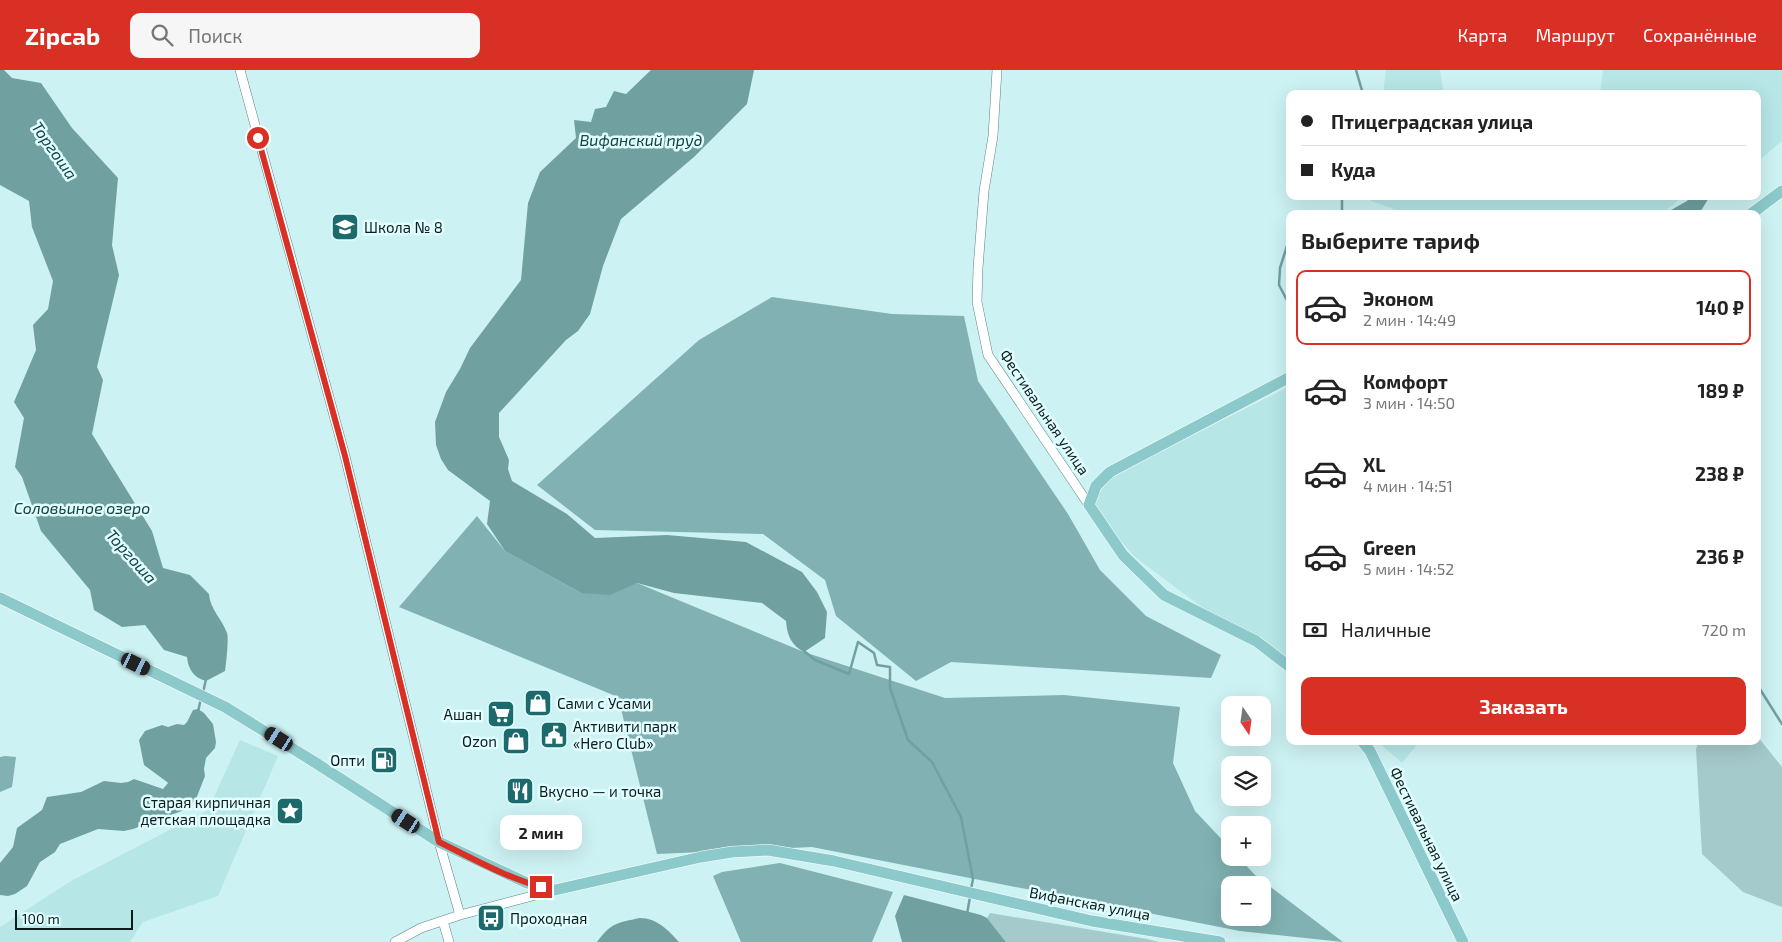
<!DOCTYPE html>
<html lang="ru">
<meta charset="utf-8">
<style>
:root{--surface:#fff;--page:#f6f6f6;--text:#222;--muted:#767676;--line:#e0e0e0;--accent:#d93025}
body{margin:0;font-family:"Exo 2",sans-serif;background:var(--page);color:var(--text);height:100vh;display:flex;flex-direction:column;font-size:19px;white-space:nowrap}
*{box-sizing:border-box;margin:0}
p{font-size:16px;color:var(--muted)}
.icon{flex:none;width:28px;height:28px;fill:none;stroke:currentColor;stroke-width:2;stroke-linecap:round;stroke-linejoin:round}
.map{position:relative;flex:1;overflow:hidden}
.details{position:absolute;left:1286px;top:140px;width:475px;height:535px;display:flex;flex-direction:column;background:var(--surface);border-radius:10px;box-shadow:0 5px 20px #0002}
.details>*{flex:none}
.guide{position:absolute;left:1286px;top:20px;width:475px;height:110px;border-radius:10px;box-shadow:0 5px 20px #0002;display:grid;align-content:center;height:110px;padding:0 15px;background:var(--surface)}
.needle{width:32px;rotate:167deg}
.buttons{position:absolute;left:1221px;top:626px;display:grid;gap:10px}
.buttons a{display:grid;place-items:center;width:50px;height:50px;border-radius:10px;background:var(--surface);box-shadow:0 5px 20px #0002;font-size:25px}
.scale{position:absolute;left:15px;bottom:12px;width:118px;box-sizing:border-box;padding-left:5px;border:2px solid #0e1c1c;border-top:0;font-size:14px;line-height:18px;white-space:nowrap;color:#0e1c1c;-webkit-text-stroke:4px #e0feff;paint-order:stroke}
.end{position:absolute;width:22px;height:22px;margin:-11px;border:6px solid #d93025;background:#fff;box-shadow:0 0 0 2px #fff}
.from{border-radius:50%}
.bubble{position:absolute;height:35px;border-radius:10px;background:var(--surface);box-shadow:0 5px 20px #0002;font-size:16px;font-weight:700;line-height:35px;text-align:center}
.car{position:absolute;width:15px;height:30px;margin:-15px -8px;border-radius:6px;box-shadow:0 0 4px 1px #0007;background:linear-gradient(#222 24%,#8ab4d8 0 40%,#222 0 76%,#8ab4d8 0 86%,#222 0)}
.guide b{display:flex;align-items:center;gap:18px;height:48px;font-size:19px}
.guide b+b{border-top:1px solid var(--line)}
.guide i{width:12px;height:12px;background:var(--text)}
ul{padding:0;list-style:none}
li{display:flex;align-items:center;gap:15px;height:75px;margin:0 10px 8px;padding:0 5px;border:2px solid transparent;border-radius:10px}
li div{flex:1}
li b{display:block;font-size:19px}
li em{font-style:normal;font-weight:700}
li.selected{border-color:var(--accent)}
li>.icon{width:45px;height:45px;stroke-width:1.5}
h2{padding:0 15px;font-size:22px;line-height:60px}
.pay{display:flex;align-items:center;gap:12px;height:55px;padding:0 15px;font-size:19px}
.pay p{margin-inline-start:auto}
.cta{display:flex;gap:10px;margin-top:auto;padding:10px 15px}
.cta a{flex:1;height:58px;border-radius:10px;background:var(--accent);color:#fff;font-size:20px;font-weight:700;line-height:58px;text-align:center}
header{display:flex;align-items:center;gap:30px;box-sizing:border-box;height:70px;padding:0 25px;background:var(--accent);color:#fff}
header strong{font-size:24px}
nav{display:flex;gap:28px;margin-inline-start:auto;font-size:18px}
.search{width:350px;height:45px;background:var(--page);display:flex;align-items:center;gap:12px;box-sizing:border-box;padding:0 18px;border-radius:10px;color:var(--muted);font-size:19px}
.map>svg:first-child{display:block}
.built{fill:#b7e6e7}
.green{fill:#a5cacb}
.forest{fill:#81b1b2;fill-rule:evenodd}
.water{fill:#71a0a1}
.lines{fill:none;stroke-linecap:round;stroke-linejoin:round}
.stream{stroke:#71a0a1;stroke-width:2.5}
.minor-casing{stroke:#5e8182;stroke-width:10}
.major-casing{stroke:#fff;stroke-width:12}
.minor{stroke:#fff;stroke-width:9}
.major{stroke:#8cc9cb;stroke-width:11}
.route{stroke:#d93025;stroke-width:6}
.labels{text-anchor:middle;dominant-baseline:central;stroke-width:5;stroke-linejoin:round;paint-order:stroke}
.poi-label{font-size:15px;fill:#0e1c1c;stroke:#e0feff;text-anchor:start}
.street-label{font-size:15px;fill:#0e1c1c;stroke:#e0feff}
.water-label{font-size:16px;font-style:italic;fill:#154243;stroke:#e0feff}
</style>
<header>
<strong>Zipcab</strong>
<div class="search"><svg class="icon" aria-label="search" viewBox="0 0 24 24"><circle cx="10" cy="10" r="6"/><path d="M15 15l6 6"/></svg>Поиск</div>
<nav><a>Карта</a><a>Маршрут</a><a>Сохранённые</a></nav>
</header>
<div class="map">
<svg width="1782" height="872" viewBox="0 0 1782 872">
<rect width="100%" height="100%" fill="#cdf2f3"/>
<!-- built -->
<path class="built" d="M1386 0H1440L1444 24H1383Z
M1603 0H1782V71L1758 91V24H1600Z
M1371 126H1683L1668 139 1657 144H1408L1371 131Z
M1290 316V592L1273 577 1203 538 1135 487 1089 435 1114 405Z
M240 670 278 686 218 826 143 852 130 872H0V857L71 811 208 740Z
M1377 671H1420L1402 693Z"/>
<!-- green -->
<path class="green" d="M1758 667 1782 697V837L1743 822 1702 784 1696 679 1699 671H1758Z
M990 843 1147 869 1159 872H1006L987 848Z"/>
<!-- forest -->
<path class="forest" d="M772 227 892 244 964 246 978 311 1068 444 1100 500 1146 546 1221 585 1211 608 951 592 916 611 836 546 825 510 763 464 595 460 537 415 699 270Z
M477 446 505 481 581 523 637 513 804 582 945 628 1064 625 1180 637 1173 693 1195 741 1230 778V788H1239L1255 805 1343 872 1240 861 812 777 657 784 618 627 399 537ZM1230 815H1262V848H1230Z
M5 686 16 687 12 717 0 722V687Z
M780 793 893 822 872 872H741L713 806 722 802Z"/>
<!-- water -->
<path class="water" d="M0 0H4L12 8 41 13 72 58 118 108 112 175 119 205 97 297 103 310 92 364 152 461 163 498 190 505 209 524C210 539 222 549 227 563 229 567 226 596 225 601L206 611C194 608 188 599 187 587L164 580 145 555 122 557 94 540 90 520 41 461 22 407 15 397 24 348 14 332 36 280 33 255 48 239 53 211 32 157 29 131 0 115Z
M651 0H754L747 34 694 87 621 149 603 196 590 244 578 261 566 270 499 343V367L509 390 508 399 512 411 567 444 595 468 667 465 746 472 802 502 817 522 827 542 825 568 804 582C791 575 787 565 786 551L762 533 674 523 637 513 610 525 581 523 505 481 487 454 490 431 448 400 441 389 436 375 435 352 446 322 460 299 470 278 521 210 528 133 540 102 576 68 574 50 591 52 595 39 606 37 614 21 626 24Z
M1690 126H1710L1699 144H1664L1687 131Z
M198 639 204 643 213 654 216 672 215 678 206 688 204 699 205 706 196 729 187 739 133 759 124 761 98 759 60 774 55 782 40 792 27 816 15 824 8 826 0 825V793L13 777 17 758 42 740 47 727 81 722 104 711 121 713 128 712 134 709 163 719 168 713 167 712 144 695 139 670 145 661 162 655 168 657 177 654 184 655 187 652 193 640Z
M904 825 981 845 987 848 1006 872H902L895 846Z
M640 848C657 848 668 860 679 872H597C612 852 617 853 640 848Z"/>
<g class="lines">
<!-- stream -->
<path class="stream" d="M1356 0 1363 24
M1342 144V126
M1290 174 1287 176 1280 198 1279 215 1290 236
M804 581 815 590 849 604 858 572 874 583 877 595 890 597V618L908 670 932 692 961 747 973 809 971 819
M1758 616 1782 654
M203 623 206 609
M198 642 201 628
M967 844 970 827"/>
<!-- minor casing -->
<g class="minor-casing">
<path id="minor" d="M240 0 345 386 439 772 460 845
M997 0 993 66 984 121 978 198 977 232 988 285 1089 435
M443 851 449 872
M395 872 421 858 460 845 555 820"/>
</g>
<!-- major casing -->
<g class="major-casing">
<path id="major" d="M1751 144 1782 121
M1290 307 1110 402 1096 416 1089 435 1123 485 1164 525 1256 571 1290 597
M0 528 225 637 316 693 439 772 527 813 555 820 701 787 732 782 768 780 834 791 1092 851 1220 872
M1362 671 1370 681 1463 872"/>
</g>
<!-- minor -->
<use href="#minor" class="minor"/>
<!-- major -->
<use href="#major" class="major"/>
</g>
<g class="lines">
<!-- route -->
<path class="route" d="M258 68 345 386 439 772C472 788 505 807 541 817"/>
</g>
<!-- icons -->
<defs>
<g id="school-square" transform="scale(1.4375)"><rect x="-9" y="-9" width="18" height="18" rx="4" fill="#1d6a6c" stroke="#e0feff"/><path d="M0-5L7-2L0 1L-7-2ZM-4 1L0 2.5L4 1V4Q0 6-4 4Z" fill="#fff"/></g>
<g id="shop-square" transform="scale(1.4375)"><rect x="-9" y="-9" width="18" height="18" rx="4" fill="#1d6a6c" stroke="#e0feff"/><path d="M-5-2.5h2.3a2.7 3.5 0 0 1 5.4 0H5L5.5 6h-11ZM-1.5-2.5h3a1.5 2.3 0 0 0-3 0Z" fill="#fff"/></g>
<g id="supermarket-square" transform="scale(1.4375)"><rect x="-9" y="-9" width="18" height="18" rx="4" fill="#1d6a6c" stroke="#e0feff"/><path d="M-6-5.5h2.5l.6 2H6L4.5 2H-2.5L-4.4-4H-6ZM-1.5 3.2a1.3 1.3 0 1 0 .1 0ZM3 3.2a1.3 1.3 0 1 0 .1 0Z" fill="#fff"/></g>
<g id="civic-square" transform="scale(1.4375)"><rect x="-9" y="-9" width="18" height="18" rx="4" fill="#1d6a6c" stroke="#e0feff"/><path d="M-.6-6.5H3V-4.5H.6V-3L4-1V1h2V6H-6V1h2V-1L-.6-3ZM-1.2 2.5V6h2.4V2.5Z" fill="#fff"/></g>
<g id="fuel-square" transform="scale(1.4375)"><rect x="-9" y="-9" width="18" height="18" rx="4" fill="#1d6a6c" stroke="#e0feff"/><path d="M-5.5-6h7V0h2V4h1.3V-2.5L3-4.5l.8-.8L6-3V5H2.5V1h-1V6h-7ZM-4.2-4.7v3.2H.2V-4.7Z" fill="#fff"/></g>
<g id="restaurant-square" transform="scale(1.4375)"><rect x="-9" y="-9" width="18" height="18" rx="4" fill="#1d6a6c" stroke="#e0feff"/><path d="M-5-6h1v4h1v-4h1v4h1v-4h1v5L-1.5 .5V6h-2V.5L-5-1ZM5-6V6H3V1.5H1.5Q1.5-4 5-6Z" fill="#fff"/></g>
<g id="sight-square" transform="scale(1.4375)"><rect x="-9" y="-9" width="18" height="18" rx="4" fill="#1d6a6c" stroke="#e0feff"/><path d="M0-6L1.8-2.2L6-1.7L2.9 1.2L3.7 5.4L0 3.3L-3.7 5.4L-2.9 1.2L-6-1.7L-1.8-2.2Z" fill="#fff"/></g>
<g id="bus-square" transform="scale(1.4375)"><rect x="-9" y="-9" width="18" height="18" rx="4" fill="#1d6a6c" stroke="#e0feff"/><path d="M-5-6H5V4H4V6H2V4H-2V6H-4V4H-5ZM-3.5-4V0h7V-4ZM-3.5 1.2v1.5H-2V1.2ZM2 1.2v1.5H3.5V1.2Z" fill="#fff"/></g>
</defs>
<g fill-rule="evenodd">
<use href="#school-square" x="345" y="157"/>
<use href="#shop-square" x="538" y="633"/>
<use href="#supermarket-square" x="501" y="644"/>
<use href="#civic-square" x="554" y="665"/>
<use href="#shop-square" x="516" y="671"/>
<use href="#fuel-square" x="384" y="690"/>
<use href="#restaurant-square" x="520" y="721"/>
<use href="#sight-square" x="290" y="741"/>
<use href="#bus-square" x="491" y="848"/>
</g>
<g class="labels">
<!-- poi labels -->
<g class="poi-label">
<text x="364" y="157">Школа № 8</text>
<text x="557" y="633">Сами с Усами</text>
<text x="482" y="644" text-anchor="end">Ашан</text>
<text x="573" y="656">Активити парк<tspan x="573" dy="17">«Hero Club»</tspan></text>
<text x="497" y="671" text-anchor="end">Ozon</text>
<text x="365" y="690" text-anchor="end">Опти</text>
<text x="539" y="721">Вкусно — и точка</text>
<text x="271" y="732" text-anchor="end">Старая кирпичная<tspan x="271" dy="17">детская площадка</tspan></text>
<text x="510" y="848">Проходная</text>
</g>
<!-- street labels -->
<g class="street-label">
<text transform="translate(1045 342) rotate(56)">Фестивальная улица</text>
<text transform="translate(1427 764) rotate(64)">Фестивальная улица</text>
<text transform="translate(1090 833) rotate(11)">Вифанская улица</text>
</g>
<!-- water labels -->
<g class="water-label">
<text x="641" y="69">Вифанский пруд</text>
<text transform="translate(55 80) rotate(55)">Торгоша</text>
<text x="82" y="437">Соловьиное озеро</text>
<text transform="translate(132 486) rotate(48)">Торгоша</text>
</g>
</g>
</svg>
<div class="buttons">
<a><svg class="needle" viewBox="-14 -14 28 28"><path d="M0-13l5 13h-10z" fill="#e53935"/><path d="M0 13l5-13h-10z" fill="#767676"/></svg></a>
<a><svg class="icon" aria-label="layers" viewBox="0 0 24 24"><path d="M12 4l9 5-9 5-9-5zM3 14l9 5 9-5"/></svg></a>
<a>+</a>
<a>−</a>
</div>
<div class="scale">100 m</div>
<i class="end from" style="left:258px;top:68px"></i>
<i class="end" style="left:541px;top:817px"></i>
<div class="bubble" style="left:500px;top:745px;width:82px">2 мин</div>
<i class="car" style="left:136px;top:594px;rotate:116deg"></i>
<i class="car" style="left:279px;top:669px;rotate:302deg"></i>
<i class="car" style="left:406px;top:751px;rotate:303deg"></i>
<div class="guide">
<b><i class="from"></i>Птицеградская улица</b>
<b><i></i>Куда</b>
</div>
<section class="details">
<h2>Выберите тариф</h2>
<ul>
<li class="selected"><svg class="icon" aria-label="car" viewBox="0 0 24 24"><path d="M5 17H2v-5l4-1 3-4h7l3 4 3 1v5h-3M9 17h6M6 11h13"/><circle cx="7" cy="17" r="2"/><circle cx="17" cy="17" r="2"/></svg><div><b>Эконом</b><p>2 мин · 14:49</p></div><em>140 ₽</em></li>
<li><svg class="icon" aria-label="car" viewBox="0 0 24 24"><path d="M5 17H2v-5l4-1 3-4h7l3 4 3 1v5h-3M9 17h6M6 11h13"/><circle cx="7" cy="17" r="2"/><circle cx="17" cy="17" r="2"/></svg><div><b>Комфорт</b><p>3 мин · 14:50</p></div><em>189 ₽</em></li>
<li><svg class="icon" aria-label="car" viewBox="0 0 24 24"><path d="M5 17H2v-5l4-1 3-4h7l3 4 3 1v5h-3M9 17h6M6 11h13"/><circle cx="7" cy="17" r="2"/><circle cx="17" cy="17" r="2"/></svg><div><b>XL</b><p>4 мин · 14:51</p></div><em>238 ₽</em></li>
<li><svg class="icon" aria-label="car" viewBox="0 0 24 24"><path d="M5 17H2v-5l4-1 3-4h7l3 4 3 1v5h-3M9 17h6M6 11h13"/><circle cx="7" cy="17" r="2"/><circle cx="17" cy="17" r="2"/></svg><div><b>Green</b><p>5 мин · 14:52</p></div><em>236 ₽</em></li>
</ul>
<div class="pay"><svg class="icon" aria-label="cash" viewBox="0 0 24 24"><path d="M3 7h18v10H3z"/><circle cx="12" cy="12" r="2"/></svg>Наличные<p>720 m</p></div>
<div class="cta"><a>Заказать</a></div>
</section>
</div>
